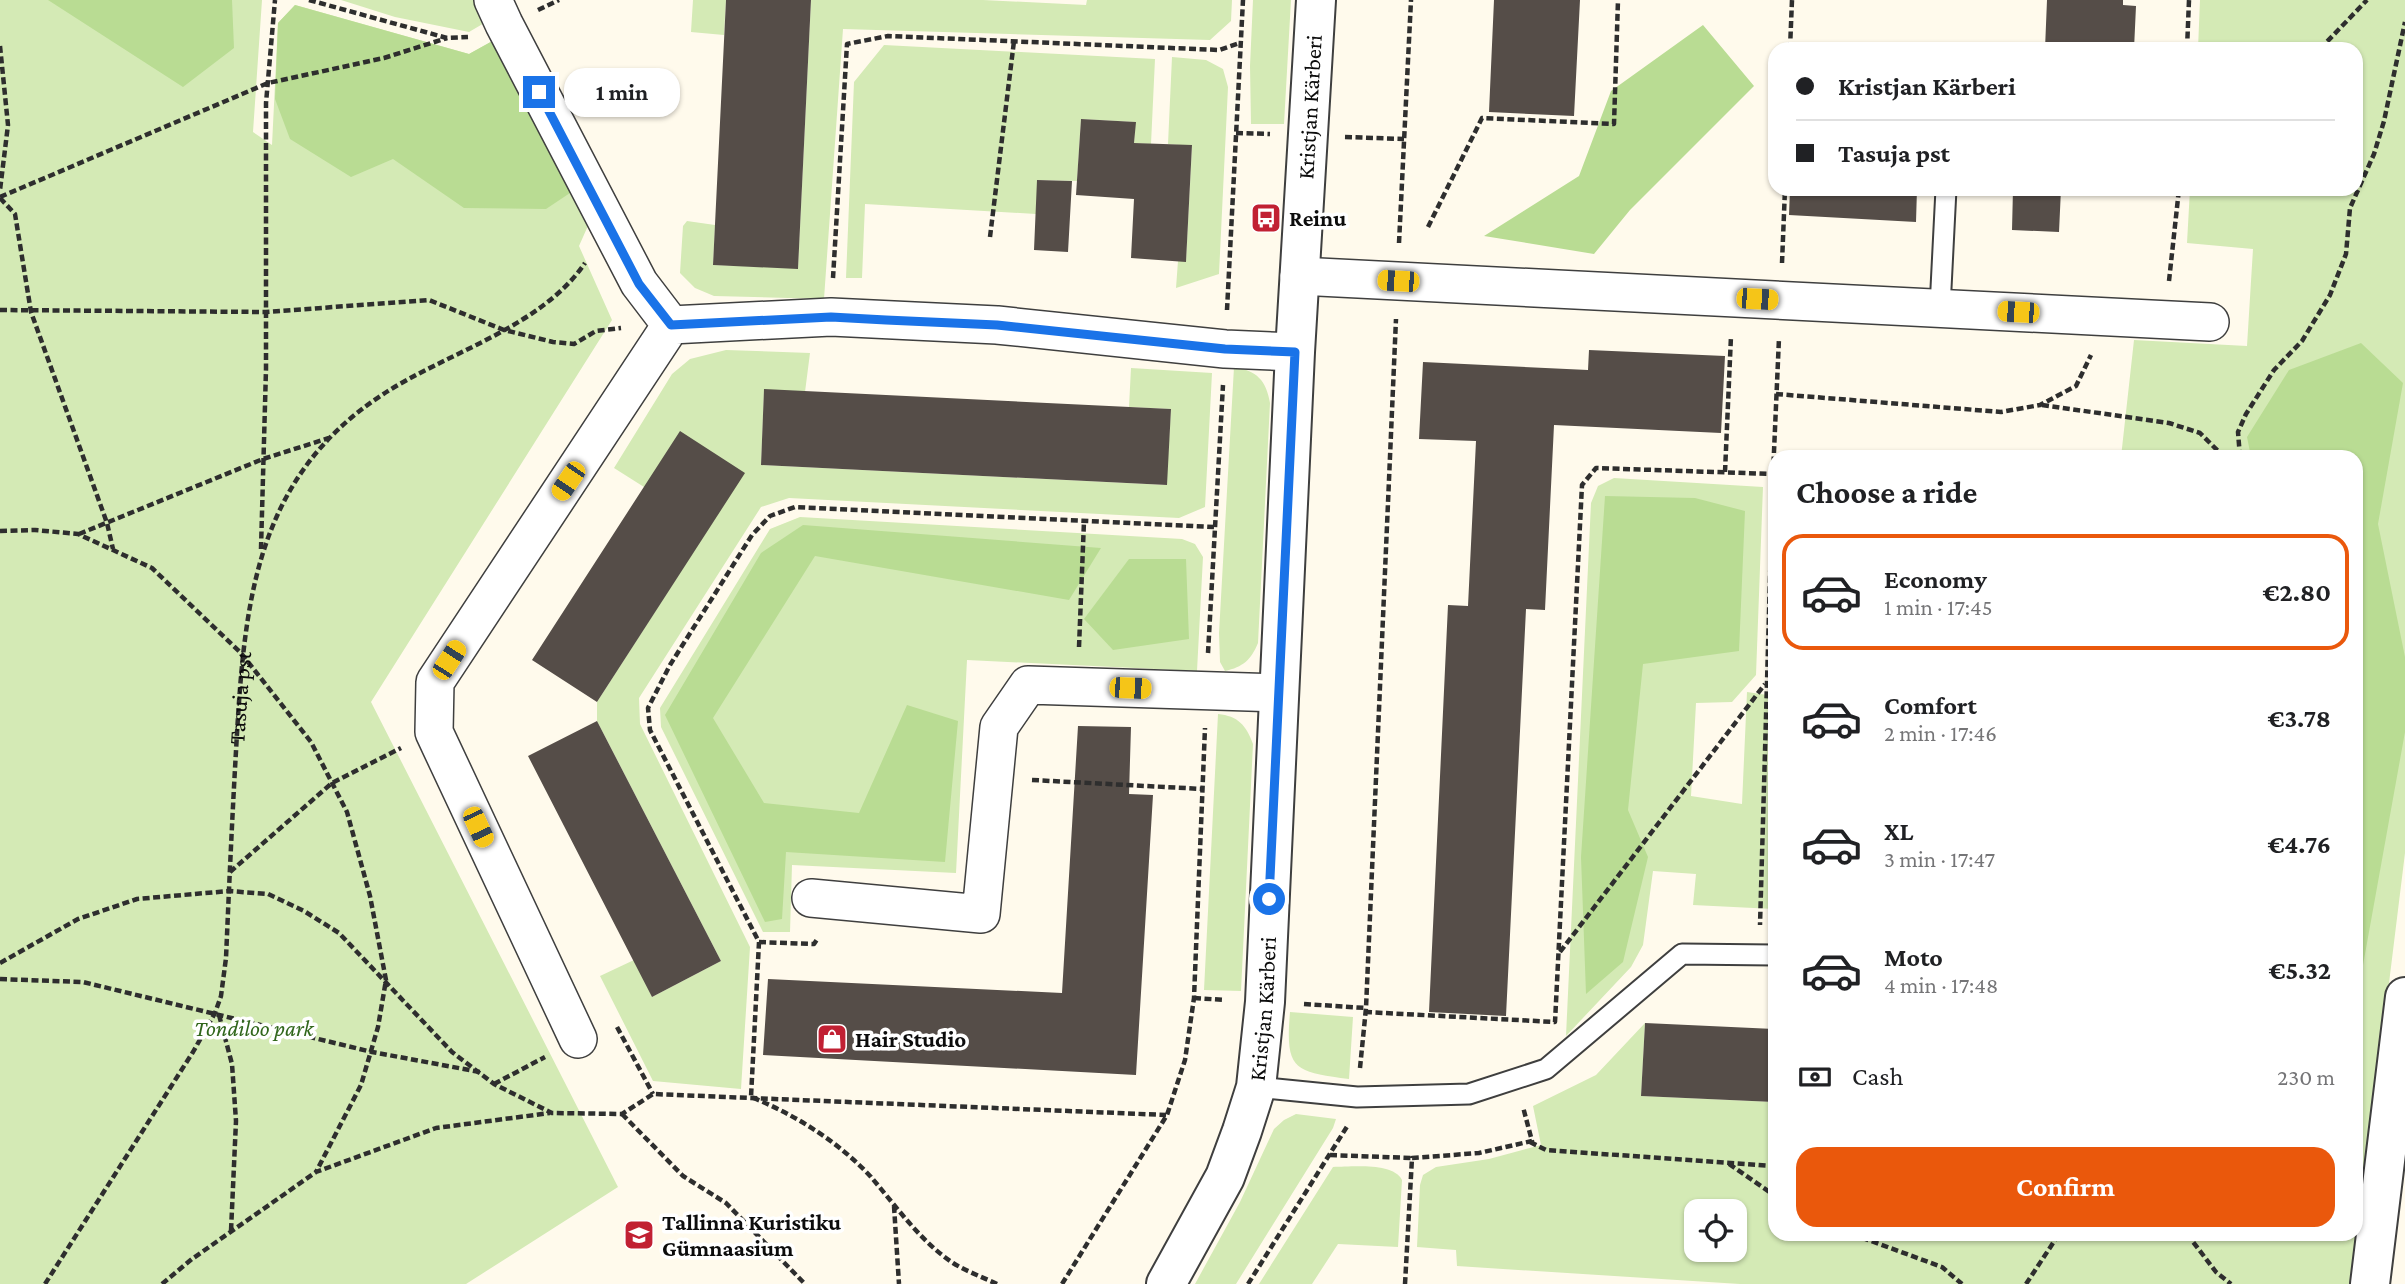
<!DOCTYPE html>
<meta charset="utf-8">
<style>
:root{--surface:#fff;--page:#f6f6f6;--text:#202124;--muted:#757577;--line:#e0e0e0;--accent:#ea580c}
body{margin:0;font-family:"Crimson Pro",serif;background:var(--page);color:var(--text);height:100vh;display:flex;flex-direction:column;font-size:26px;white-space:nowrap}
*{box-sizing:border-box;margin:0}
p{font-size:23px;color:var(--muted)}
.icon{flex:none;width:38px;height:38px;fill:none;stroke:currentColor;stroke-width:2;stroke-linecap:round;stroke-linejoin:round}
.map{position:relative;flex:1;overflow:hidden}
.drawer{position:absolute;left:1768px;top:450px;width:595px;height:791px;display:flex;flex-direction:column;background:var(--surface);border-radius:21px;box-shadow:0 2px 5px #0004}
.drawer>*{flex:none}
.top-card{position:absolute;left:1768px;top:42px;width:595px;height:154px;border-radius:21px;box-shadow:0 2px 5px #0004;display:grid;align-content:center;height:154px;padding:0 28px;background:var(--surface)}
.buttons{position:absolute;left:1684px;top:1199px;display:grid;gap:14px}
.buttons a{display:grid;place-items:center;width:63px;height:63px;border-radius:14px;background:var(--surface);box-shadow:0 2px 5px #0004;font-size:35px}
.end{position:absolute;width:32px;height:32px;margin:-16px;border:9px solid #1a73e8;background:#fff;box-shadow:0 0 0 4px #fff}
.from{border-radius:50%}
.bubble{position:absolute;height:49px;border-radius:21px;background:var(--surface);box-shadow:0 2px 5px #0004;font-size:23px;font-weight:700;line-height:49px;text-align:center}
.car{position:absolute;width:21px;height:42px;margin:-21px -10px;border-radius:9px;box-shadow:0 0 5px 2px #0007;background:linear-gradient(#f5c518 24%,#345 0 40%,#f5c518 0 76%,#345 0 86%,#f5c518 0)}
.top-card b{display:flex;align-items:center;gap:24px;height:66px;font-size:26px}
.top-card b+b{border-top:2px solid var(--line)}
.top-card i{width:18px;height:18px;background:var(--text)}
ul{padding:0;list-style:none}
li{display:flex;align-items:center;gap:21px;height:116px;margin:0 14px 10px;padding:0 14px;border:4px solid transparent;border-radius:21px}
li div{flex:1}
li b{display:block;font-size:26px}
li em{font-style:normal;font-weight:700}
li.current{border-color:var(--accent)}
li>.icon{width:63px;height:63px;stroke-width:1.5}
h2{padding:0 28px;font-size:32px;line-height:84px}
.pay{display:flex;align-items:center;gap:18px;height:77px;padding:0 28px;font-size:26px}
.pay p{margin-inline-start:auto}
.button{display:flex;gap:14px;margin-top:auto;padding:14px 28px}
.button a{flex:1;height:80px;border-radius:21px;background:var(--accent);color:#fff;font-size:28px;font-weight:700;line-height:80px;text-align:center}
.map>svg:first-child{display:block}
.green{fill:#d4eab5;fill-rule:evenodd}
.forest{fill:#b9dc93}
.building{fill:#554d48}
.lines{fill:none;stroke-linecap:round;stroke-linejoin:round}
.service-casing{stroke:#3f3f3f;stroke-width:23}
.minor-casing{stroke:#3f3f3f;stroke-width:40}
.tertiary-casing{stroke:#3f3f3f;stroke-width:42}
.path{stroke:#2e2e2e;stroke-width:4.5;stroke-dasharray:7 3.5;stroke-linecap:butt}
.service{stroke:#fff;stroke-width:19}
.minor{stroke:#fff;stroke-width:37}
.tertiary{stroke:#fff;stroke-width:38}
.route{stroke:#1a73e8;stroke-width:9}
.labels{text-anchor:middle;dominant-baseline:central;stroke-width:7;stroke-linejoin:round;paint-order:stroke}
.street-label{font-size:23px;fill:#0c0c0c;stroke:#fff}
.poi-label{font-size:23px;font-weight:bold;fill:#0c0c0c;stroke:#fff;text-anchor:start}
.park-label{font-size:23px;font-style:italic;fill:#30661b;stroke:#fff}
</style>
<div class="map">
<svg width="2405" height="1284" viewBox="0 0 2405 1284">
<rect width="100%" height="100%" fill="#fffaec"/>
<!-- green -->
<path class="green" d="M0 0H262L253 132 272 145 278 23 295 5 469 54 496 39 591 219 579 246 612 320 371 702 618 1187 466 1284H0Z
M341 0H474L486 22 469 32 395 17Z
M693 0H726L724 35 691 32Z
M811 0H983L1086 5 1087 0H1232L1231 21 1210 40 843 29 824 299 714 296 695 288 680 273 683 226 687 221 715 225 713 265 798 268Z
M1253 0H1291L1284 124H1251L1250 66Z
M2200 0H2405V853L2352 1284H1740L1457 1266 1456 1250 1417 1247 1420 1185 1423 1175 1436 1167 1489 1159 1541 1145 1533 1106 1596 1075 1645 1023 1641 1096 1774 1102V1234H2356V457H2121L2134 340 2247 346 2253 249 2187 243 2190 189H2356V49H2198ZM1696 1211H1734V1250H1696Z
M884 45 1155 59 1151 144 1134 143 1135 122 1081 119 1077 181 1038 180 1036 214 865 204 862 278H846L854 82Z
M1172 57 1206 60 1223 69 1228 87 1219 274 1176 288 1178 261H1186L1192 146 1168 144Z
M726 350 810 353 805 392 764 390 761 465 1166 485 1171 409 1129 407 1131 368 1212 373 1205 507 1179 518 789 498 761 507 639 698 640 724 750 947 741 1089 653 1081 600 976 634 960 652 997 721 961 597 721V702L744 473 644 487 614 468 672 374 690 359Z
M1234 367C1257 371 1266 380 1270 403L1258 643C1251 660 1243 667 1225 671L1220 662 1219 633Z
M1614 478 1763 487 1756 675 1732 702 1696 703 1691 796 1742 804 1747 692 1774 696V909L1693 905 1696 874 1653 871 1643 945 1631 967 1566 1036 1591 503 1598 486Z
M800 517 1182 539 1195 544 1203 557 1197 671 967 660 956 873 792 865 790 932H763L661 727 660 708 770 529Z
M1218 714C1238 716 1246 725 1253 744L1241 991 1204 990Z
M1290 1012 1353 1017 1349 1079C1294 1072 1285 1070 1290 1012Z
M1296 1114 1336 1119 1333 1128 1236 1284H1195L1240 1202 1274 1129 1284 1120Z
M1333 1167C1351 1167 1393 1162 1402 1180L1398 1247 1338 1244 1312 1284H1259Z"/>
<!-- forest -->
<path class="forest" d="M48 0H232L234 48 183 87Z
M295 5 469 54 496 39 576 189 546 209 464 208 393 159 351 177 290 139 275 99 278 23Z
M1703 25 1754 86 1630 210 1594 254 1484 236 1579 176 1611 91Z
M2361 343 2403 383 2378 524 2405 657V732L2356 1004V457H2251L2247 437 2289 370Z
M1605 496 1695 498 1745 511 1739 651 1643 664 1628 810 1648 857 1623 962 1586 994 1581 857Z
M803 525 1101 548 1069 600 815 556 713 718 764 803 859 813 907 705 958 721 945 862 786 852 782 919 765 922 665 715 761 553Z
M1129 559H1186L1189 639 1113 650 1084 619Z"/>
<!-- building -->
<path class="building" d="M726 0H811L798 269 713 265Z
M1494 0H1580L1574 116 1489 112Z
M2047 0H2123V5L2136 6 2134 49H2045Z
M1081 119 1136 122 1134 143 1192 145 1186 262 1131 258 1134 199 1076 195Z
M1037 180 1072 181 1068 252 1034 250Z
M1790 189H1917L1916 222 1789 215Z
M2013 189H2061L2059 232 2012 230Z
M1589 350 1725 356 1721 433 1554 425 1545 610 1526 609 1506 1016 1429 1012 1448 605 1468 606 1476 441 1419 439 1423 362 1588 370Z
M764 389 1171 409 1167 485 761 465Z
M680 431 745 473 597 702 532 660Z
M597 721 721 961 652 997 528 756Z
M1078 726 1131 727 1129 794 1153 795 1136 1075 763 1055 768 979 1062 993Z
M1645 1023 1774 1029V1102L1641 1096Z"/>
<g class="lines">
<!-- service casing -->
<g class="service-casing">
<path id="service" d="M1940 308 1946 189
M1256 1087 1357 1097 1469 1094 1546 1069 1682 954 1774 955"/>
</g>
<!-- minor casing -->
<g class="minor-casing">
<path id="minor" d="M493 0 504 24 639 283 671 325
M1299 276 2210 322
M671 325 831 317 997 325 1225 349 1295 352
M811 898 981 914 999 727 1028 685 1279 693
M578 1039 434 732 435 682 671 325"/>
</g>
<!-- tertiary casing -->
<g class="tertiary-casing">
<g id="tertiary">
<path id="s2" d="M1166 1284 1225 1177 1242 1131 1256 1087 1265 1002 1295 352 1316 0"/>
<path d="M2370 1284 2405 997"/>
</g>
</g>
<!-- path -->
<g class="path">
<path d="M309 0 447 38 468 37"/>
<path d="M538 10 559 0"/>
<path d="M0 46 8 125 0 190"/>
<path d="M1790 49 1792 0"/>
<path d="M2187 49 2189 0"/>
<path d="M2320 49 2367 0"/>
<path d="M1236 133 1270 134"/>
<path d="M1345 137 1404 139"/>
<path d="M0 197 268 83 384 58 447 38"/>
<path d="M0 198 15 214 31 312 107 523 113 549"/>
<path d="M1428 227 1482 118 1614 124 1618 0"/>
<path d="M990 237 1014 41"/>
<path d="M1399 243 1411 0"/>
<path d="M1782 263 1785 189"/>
<path d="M833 278 847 44 888 36 1219 50 1240 43"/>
<path d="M2169 281 2179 189"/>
<path d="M0 310 266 312 429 300 504 330 553 342 574 344 596 331 621 328"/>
<path d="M1227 310 1243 0"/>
<path d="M1776 394 2001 412 2040 405 2076 386 2091 355"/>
<path d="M2042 405 2169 423 2200 433 2224 457"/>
<path d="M2240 457 2238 432 2246 414 2274 370 2302 341 2330 295 2346 254 2350 208 2374 154 2384 121 2405 22"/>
<path d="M1725 472 1731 336"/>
<path d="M1773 474 1779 338"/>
<path d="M0 531 35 530 78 534 152 568 241 653 311 742 347 812 370 896 386 980 378 1027 361 1085 316 1172"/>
<path d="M79 534 263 459 329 438"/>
<path d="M261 549 266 369V103L275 0"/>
<path d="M1079 647 1084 521"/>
<path d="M1208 653 1223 385"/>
<path d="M1032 780 1203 789"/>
<path d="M230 872 332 783 401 748"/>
<path d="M759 942 814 944 818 938"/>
<path d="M1560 952 1765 684"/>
<path d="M0 963 78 919 137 899 229 891 268 894 304 911 339 933 452 1052 494 1084 552 1113 622 1114 653 1094 1166 1115"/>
<path d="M0 979 83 982 372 1052 480 1072"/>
<path d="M1194 998 1225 1000"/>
<path d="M1304 1004 1366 1008"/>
<path d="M1365 1012 1555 1022 1582 485 1596 468 1773 474 1760 925"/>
<path d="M219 1015 232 1064 236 1121 231 1231"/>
<path d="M617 1027 653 1094"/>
<path d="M1360 1068 1366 1008 1396 319"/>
<path d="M494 1084 545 1057"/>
<path d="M622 1114 683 1176 726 1203 805 1284"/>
<path d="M1530 1142 1546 1150 1774 1166"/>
<path d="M1330 1155 1412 1158"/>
<path d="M1729 1164 1774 1195"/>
<path d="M894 1206 899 1284"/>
<path d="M1852 1234 1942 1267 1962 1284"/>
<path d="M2187 1234 2216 1272 2231 1284"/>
<path id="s1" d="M45 1284 193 1052 215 1013 221 996 226 958C229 889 232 820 236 751 244 610 252 480 382 395 445 353 541 328 585 263"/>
<path d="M162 1284 192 1259 316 1172 436 1128 550 1113"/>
<path d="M997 1284C982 1277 966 1271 953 1263 920 1241 896 1206 871 1177 839 1142 794 1114 751 1097L759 942 650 730 648 708 670 665 752 535 770 516 795 507 1214 527"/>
<path d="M1062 1284 1167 1115 1185 1060 1194 998 1205 728"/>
<path d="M1248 1284 1348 1125"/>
<path d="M1405 1284 1412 1158 1479 1153 1532 1141 1523 1107"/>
<path d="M2026 1284 2059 1234"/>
</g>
<!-- service -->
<use href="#service" class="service"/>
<!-- minor -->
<use href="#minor" class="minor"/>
<!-- tertiary -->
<use href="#tertiary" class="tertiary"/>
</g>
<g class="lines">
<!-- route -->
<path class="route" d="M539 92 639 284 671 325 831 317 886 320 997 325 1225 349 1295 352 1269 899"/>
</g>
<!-- icons -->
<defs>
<g id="bus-square" transform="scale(1.575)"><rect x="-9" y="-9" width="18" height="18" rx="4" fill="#c12033" stroke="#fff"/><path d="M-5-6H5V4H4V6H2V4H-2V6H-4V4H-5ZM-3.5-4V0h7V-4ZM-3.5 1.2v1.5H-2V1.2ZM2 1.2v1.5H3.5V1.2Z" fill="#fff"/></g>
<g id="shop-square" transform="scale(1.575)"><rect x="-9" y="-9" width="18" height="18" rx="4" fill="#c12033" stroke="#fff"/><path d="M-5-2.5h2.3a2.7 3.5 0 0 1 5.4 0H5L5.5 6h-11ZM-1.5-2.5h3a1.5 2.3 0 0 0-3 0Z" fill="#fff"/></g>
<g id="school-square" transform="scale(1.575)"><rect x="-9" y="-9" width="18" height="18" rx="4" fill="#c12033" stroke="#fff"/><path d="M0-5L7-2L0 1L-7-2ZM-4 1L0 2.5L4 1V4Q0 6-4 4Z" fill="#fff"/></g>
</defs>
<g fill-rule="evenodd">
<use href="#bus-square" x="1266" y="218"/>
<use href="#shop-square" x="832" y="1039"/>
<use href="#school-square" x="639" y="1235"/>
</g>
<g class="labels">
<!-- street labels -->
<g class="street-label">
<text stroke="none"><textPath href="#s2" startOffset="1199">Kristjan Kärberi</textPath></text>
<text stroke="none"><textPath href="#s1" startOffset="637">Tasuja pst</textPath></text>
<text stroke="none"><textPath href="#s2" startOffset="296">Kristjan Kärberi</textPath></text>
</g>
<!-- poi labels -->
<g class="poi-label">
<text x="1289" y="218">Reinu</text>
<text x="855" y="1039">Hair Studio</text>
<text x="662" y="1222">Tallinna Kuristiku<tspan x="662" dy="26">Gümnaasium</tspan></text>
</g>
<!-- park labels -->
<g class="park-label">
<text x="254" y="1028">Tondiloo park</text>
</g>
</g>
</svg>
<div class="buttons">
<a><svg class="icon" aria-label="locate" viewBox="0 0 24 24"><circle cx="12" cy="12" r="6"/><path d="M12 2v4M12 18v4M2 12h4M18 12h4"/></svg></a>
</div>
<i class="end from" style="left:1269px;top:899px"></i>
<i class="end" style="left:539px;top:92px"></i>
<div class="bubble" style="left:564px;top:68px;width:116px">1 min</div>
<i class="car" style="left:1398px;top:281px;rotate:273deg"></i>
<i class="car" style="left:1757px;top:299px;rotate:93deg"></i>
<i class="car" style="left:2018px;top:312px;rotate:273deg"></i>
<i class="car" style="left:568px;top:481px;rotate:214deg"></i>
<i class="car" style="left:449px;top:660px;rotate:33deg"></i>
<i class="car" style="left:1130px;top:688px;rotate:92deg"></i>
<i class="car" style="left:478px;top:827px;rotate:155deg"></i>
<div class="top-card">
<b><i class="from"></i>Kristjan Kärberi</b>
<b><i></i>Tasuja pst</b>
</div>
<section class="drawer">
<h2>Choose a ride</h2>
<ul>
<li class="current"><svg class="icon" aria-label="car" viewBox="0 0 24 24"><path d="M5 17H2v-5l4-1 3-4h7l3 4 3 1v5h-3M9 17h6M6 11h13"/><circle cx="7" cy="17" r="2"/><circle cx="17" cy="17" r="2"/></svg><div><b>Economy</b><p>1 min · 17:45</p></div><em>€2.80</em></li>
<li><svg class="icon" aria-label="car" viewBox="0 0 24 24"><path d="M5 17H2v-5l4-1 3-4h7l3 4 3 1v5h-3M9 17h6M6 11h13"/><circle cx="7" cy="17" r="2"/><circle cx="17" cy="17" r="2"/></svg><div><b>Comfort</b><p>2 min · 17:46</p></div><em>€3.78</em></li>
<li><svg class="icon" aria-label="car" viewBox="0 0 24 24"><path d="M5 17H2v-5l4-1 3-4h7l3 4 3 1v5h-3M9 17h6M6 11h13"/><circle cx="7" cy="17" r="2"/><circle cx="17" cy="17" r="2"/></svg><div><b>XL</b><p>3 min · 17:47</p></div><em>€4.76</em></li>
<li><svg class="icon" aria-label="car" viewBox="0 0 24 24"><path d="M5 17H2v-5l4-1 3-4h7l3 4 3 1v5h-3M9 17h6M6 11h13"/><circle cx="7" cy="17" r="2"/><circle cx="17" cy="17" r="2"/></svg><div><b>Moto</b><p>4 min · 17:48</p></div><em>€5.32</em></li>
</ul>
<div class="pay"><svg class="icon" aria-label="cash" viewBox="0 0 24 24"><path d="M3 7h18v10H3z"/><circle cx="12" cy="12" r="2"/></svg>Cash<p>230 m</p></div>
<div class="button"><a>Confirm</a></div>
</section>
</div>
